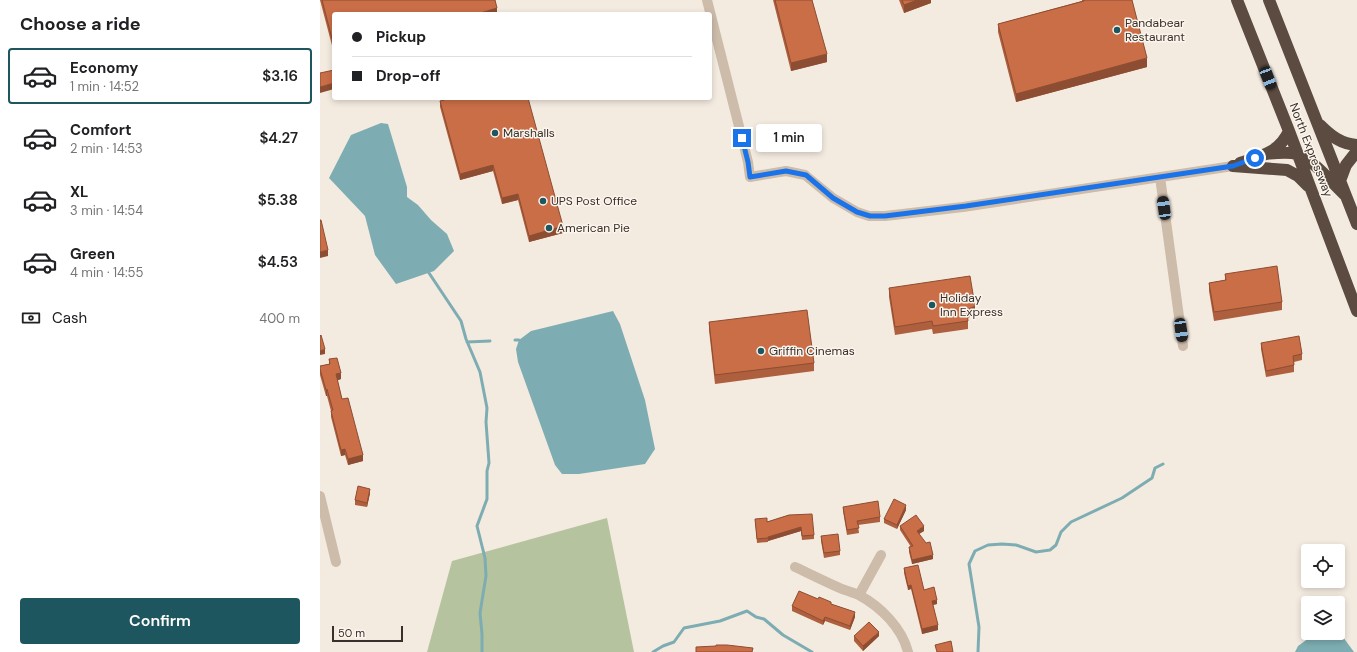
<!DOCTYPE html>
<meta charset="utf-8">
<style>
:root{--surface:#fff;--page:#f6f6f6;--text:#202124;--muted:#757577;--line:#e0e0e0;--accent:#1d565e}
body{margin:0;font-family:"DM Sans",sans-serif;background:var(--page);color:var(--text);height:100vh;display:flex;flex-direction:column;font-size:15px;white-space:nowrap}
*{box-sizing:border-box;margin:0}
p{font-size:13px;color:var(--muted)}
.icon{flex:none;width:22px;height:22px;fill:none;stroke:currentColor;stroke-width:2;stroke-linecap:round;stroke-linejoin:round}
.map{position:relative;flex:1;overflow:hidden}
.side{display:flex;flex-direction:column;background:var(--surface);width:320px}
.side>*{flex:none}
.hud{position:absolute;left:12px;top:12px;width:380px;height:88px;border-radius:4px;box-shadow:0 2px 6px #0003;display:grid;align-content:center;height:88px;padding:0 20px;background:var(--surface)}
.tools{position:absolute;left:981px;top:544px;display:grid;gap:8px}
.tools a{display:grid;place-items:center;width:44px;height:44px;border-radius:4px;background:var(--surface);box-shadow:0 2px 6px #0003;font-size:20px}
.scale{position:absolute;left:12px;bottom:10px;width:71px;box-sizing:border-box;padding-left:4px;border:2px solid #3a302a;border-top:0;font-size:11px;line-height:14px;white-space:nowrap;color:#3a302a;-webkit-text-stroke:3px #fbf5ed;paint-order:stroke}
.end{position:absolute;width:18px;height:18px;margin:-9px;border:5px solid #1a73e8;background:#fff;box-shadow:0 0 0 2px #fff}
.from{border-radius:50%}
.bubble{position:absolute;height:28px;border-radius:4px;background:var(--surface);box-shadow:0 2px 6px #0003;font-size:13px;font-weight:600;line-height:28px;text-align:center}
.car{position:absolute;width:12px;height:24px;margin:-12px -6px;border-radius:5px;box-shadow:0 0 3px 1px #0007;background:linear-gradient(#222 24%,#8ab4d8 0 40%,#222 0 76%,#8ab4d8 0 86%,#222 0)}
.hud b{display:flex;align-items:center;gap:14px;height:38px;font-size:15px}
.hud b+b{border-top:1px solid var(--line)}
.hud i{width:10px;height:10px;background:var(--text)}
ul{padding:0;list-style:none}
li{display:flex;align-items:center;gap:12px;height:56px;margin:0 8px 6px;padding:0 12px;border:2px solid transparent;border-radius:4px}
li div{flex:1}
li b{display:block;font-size:15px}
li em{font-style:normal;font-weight:600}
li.current{border-color:var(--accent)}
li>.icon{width:36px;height:36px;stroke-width:1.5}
h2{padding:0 20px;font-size:18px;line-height:48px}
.pay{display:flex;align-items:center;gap:10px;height:44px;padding:0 20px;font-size:15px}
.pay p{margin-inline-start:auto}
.action{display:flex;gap:8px;margin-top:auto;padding:8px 20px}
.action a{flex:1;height:46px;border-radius:4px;background:var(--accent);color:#fff;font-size:16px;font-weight:600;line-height:46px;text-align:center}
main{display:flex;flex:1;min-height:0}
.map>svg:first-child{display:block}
.green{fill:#b5c49e}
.water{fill:#7dadb2}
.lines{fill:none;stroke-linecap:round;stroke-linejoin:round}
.stream{stroke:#7dadb2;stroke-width:3}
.minor{stroke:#cdbcaa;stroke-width:10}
.highway{stroke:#5c4b41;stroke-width:12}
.wall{fill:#ae5f3d}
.shaded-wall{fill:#8d4d32}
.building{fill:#ca6e47;stroke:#8d4d32}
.route{stroke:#1a73e8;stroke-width:5}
.poi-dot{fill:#1d565e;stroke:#fbf5ed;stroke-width:1.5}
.labels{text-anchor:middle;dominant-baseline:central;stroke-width:3;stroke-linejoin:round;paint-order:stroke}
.poi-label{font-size:12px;fill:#3a302a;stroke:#fbf5ed;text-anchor:start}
.street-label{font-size:12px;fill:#3a302a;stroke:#fbf5ed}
</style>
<main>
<section class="side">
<h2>Choose a ride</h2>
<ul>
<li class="current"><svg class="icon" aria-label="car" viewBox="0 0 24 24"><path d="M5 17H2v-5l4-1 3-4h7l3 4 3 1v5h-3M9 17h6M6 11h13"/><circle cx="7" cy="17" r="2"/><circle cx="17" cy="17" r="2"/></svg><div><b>Economy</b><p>1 min · 14:52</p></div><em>$3.16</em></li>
<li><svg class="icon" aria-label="car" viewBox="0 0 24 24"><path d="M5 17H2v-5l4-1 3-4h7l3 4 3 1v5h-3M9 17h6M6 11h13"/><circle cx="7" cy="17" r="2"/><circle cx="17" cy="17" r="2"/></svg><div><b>Comfort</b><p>2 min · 14:53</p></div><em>$4.27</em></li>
<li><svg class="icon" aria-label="car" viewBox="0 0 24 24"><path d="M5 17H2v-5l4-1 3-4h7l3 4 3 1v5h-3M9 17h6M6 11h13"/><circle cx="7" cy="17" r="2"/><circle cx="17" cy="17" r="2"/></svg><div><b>XL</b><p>3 min · 14:54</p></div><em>$5.38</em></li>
<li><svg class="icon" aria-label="car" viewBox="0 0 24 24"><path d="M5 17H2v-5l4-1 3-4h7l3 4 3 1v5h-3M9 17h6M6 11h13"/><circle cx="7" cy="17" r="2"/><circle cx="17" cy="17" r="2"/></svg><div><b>Green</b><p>4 min · 14:55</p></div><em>$4.53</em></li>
</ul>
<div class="pay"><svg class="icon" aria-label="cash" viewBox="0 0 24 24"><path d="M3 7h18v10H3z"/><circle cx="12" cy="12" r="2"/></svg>Cash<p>400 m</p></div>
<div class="action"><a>Confirm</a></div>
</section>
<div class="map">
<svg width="1037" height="652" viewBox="0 0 1037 652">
<rect width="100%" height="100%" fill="#f4ebe0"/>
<!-- green -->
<path class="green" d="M287 518 314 652H107L132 561Z"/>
<!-- water -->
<path class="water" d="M61 123 68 124 87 187V197L98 205 111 220 127 234 134 251 114 271 76 284 55 255 45 216 9 178 31 135Z
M293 311 300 324 325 400 335 449 325 464 259 474H242L235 465 198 362 196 349 199 340 211 331Z
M1018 630H1020L1023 637 1034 652H975L978 646 996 633H1018Z"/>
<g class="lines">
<!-- stream -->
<path class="stream" d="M109 273 141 321 146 339 160 372 167 408 166 422 169 463 167 471V499L157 526 165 558 166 576 160 613 162 634V652
M195 340H199
M147 342 170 341
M333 652 343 646 354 642 364 628 400 621 427 611 436 617 444 619 463 635 492 652
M658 652 659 627 649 564 655 551 668 545 682 544 696 545 716 552 730 550 736 545 741 532 751 522 802 498 832 478 835 468 843 464"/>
<!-- minor -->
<path class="minor" d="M387 0 428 162 430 177 466 171 485 175 513 198 537 212 549 216H565L643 207 913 166
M840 177 863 346
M0 496 16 562
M475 567C490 574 506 582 522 589 528 591 534 593 539 595 561 607 582 628 588 652
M539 595 561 555"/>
<!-- highway -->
<path class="highway" d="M917 0 969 131 1037 311
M949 0 1037 224
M1000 125C1011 136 1021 144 1037 145
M946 154C954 153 963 152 972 153 990 155 1011 182 1024 194
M920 163C941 156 959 153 969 131
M913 166 967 170 978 176 988 186
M1020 181 1026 165 1037 151"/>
</g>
<!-- wall -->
<path class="wall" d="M0 0H175L177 14H14V53Z
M453 0H492L507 62 471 71Z
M579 0H611V3L584 13Z
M762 0H812L827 67 696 102 678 32V24L762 1Z
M120 101 243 233 209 242 198 200 182 204 173 171 140 180 120 107Z
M905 274 962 302V310L894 321 889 291V283L905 280Z
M569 288 655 314 648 318V329L613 334 612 329 575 335 569 297Z
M389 322 494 363V371L395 384 389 330Z
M941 343 982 354V360L974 362V372L946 377 941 349Z
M9 359 21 379 17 380 22 399 43 461 28 465 25 455 21 456 11 417V411L7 396H6L0 375V366L9 364Z
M50 493 47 507 35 505V500Z
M523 507 560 517V522L538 525 539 533 527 535 523 511Z
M586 510 577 529 564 523V519Z
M469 515 494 535V539L482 540 481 531 448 541V542L437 543 435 519 447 522Z
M580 526 604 531 599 534 613 559 592 564 589 552V547H591L580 530Z
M501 536 520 551V555L504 558 501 541Z
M584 568 617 604 613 605 618 630 602 634 591 589 588 590 584 573Z
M498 599 511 604 535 617 530 630 505 621 503 625 472 611V606Z
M534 636H559L543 651 534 641Z"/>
<!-- shaded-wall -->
<path class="shaded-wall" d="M597 0H611V3L584 13V5Z
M177 8V14H157Z
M507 54V62L471 71V63Z
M827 58V67L696 102V94Z
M14 83V89L0 93V87Z
M173 165V171L140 180V174Z
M198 194V200L182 204V198Z
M243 226V233L209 242V236Z
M8 250V256L0 258V252Z
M655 306V314L647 318V310Z
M5 349V354L0 355V351Z
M21 373V379L16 381V374Z
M7 389V396H6V390Z
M25 449V455L21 456V450Z
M43 455V461L28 465V459Z
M50 489V493L47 507V503Z
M586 505V510L577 529V525Z
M604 526V531L597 535V531Z
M481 527V531L448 541V537Z
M613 555V559L592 564V560Z
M591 585V589L588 590V586Z
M617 600V604L612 605V601Z
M535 612V617L530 630V626Z
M505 617V621L503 625V621Z
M618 625V630L602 634V629Z
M559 632V636L543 651V646Z"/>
<!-- building -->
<path class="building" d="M2 0H175L177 8 157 14H14V46Z
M455 0H492L507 54 471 63Z
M582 0H597L584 5Z
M764 0H812L827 58 696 94 678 24 764 1Z
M14 70V83L0 87V73Z
M131 98H208L243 226 209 236 198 194 182 198 173 165 140 174 120 101Z
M0 220H1L8 250 0 252Z
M957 266 962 302 894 312 889 283 906 280 905 274Z
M650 276 655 306 647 310 648 321 613 326 612 321 575 327 569 288Z
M487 310 494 363 395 375 389 322Z
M1 335 5 349 0 351V336Z
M979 336 982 354 973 356 974 365 946 371 941 343Z
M17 358 21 373 16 374 22 399 28 398 43 455 28 459 25 449 21 450 11 411 13 410 7 389 6 390 0 369V366L10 364 9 359Z
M38 486 50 489 47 503 35 500Z
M574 499 586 505 577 525 564 519Z
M558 501 560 517 537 521 539 528 527 530 523 507Z
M492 514 494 535 482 536 481 527 448 537V538L437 539 435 519 447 518V522L469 515Z
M596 515 604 526 597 531 606 543 610 542 613 555 592 560 589 547 593 546 580 526Z
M518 534 520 551 504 553 501 536Z
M598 565 604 590 614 587 617 600 612 601 618 625 602 629 591 585 588 586 584 568Z
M479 591 498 599 499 597 511 602V604L535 612 530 626 505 617 503 621 472 606Z
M549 622 559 632 543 646 534 636Z
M631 641 633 652H617L615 645Z
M396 645H407L433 648 432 652H376V647L396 646Z"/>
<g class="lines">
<!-- route -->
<path class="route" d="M422 138 428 162 430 177 466 171 486 175 513 198 537 212 550 216H565L646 206 913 166 935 158"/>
</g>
<!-- markers -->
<g class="poi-dot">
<circle cx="797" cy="30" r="4"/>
<circle cx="175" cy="133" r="4"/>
<circle cx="223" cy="201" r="4"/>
<circle cx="229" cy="228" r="4"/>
<circle cx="612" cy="305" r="4"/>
<circle cx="441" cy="351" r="4"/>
</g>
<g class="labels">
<!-- poi labels -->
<g class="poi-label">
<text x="805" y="23">Pandabear<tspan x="805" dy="14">Restaurant</tspan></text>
<text x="183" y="133">Marshalls</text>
<text x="231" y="201">UPS Post Office</text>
<text x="237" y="228">American Pie</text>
<text x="620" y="298">Holiday<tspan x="620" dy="14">Inn Express</tspan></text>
<text x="449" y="351">Griffin Cinemas</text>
</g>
<!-- street labels -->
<g class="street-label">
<text transform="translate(991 150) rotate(69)">North Expressway</text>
</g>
</g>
</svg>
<div class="tools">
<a><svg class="icon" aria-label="locate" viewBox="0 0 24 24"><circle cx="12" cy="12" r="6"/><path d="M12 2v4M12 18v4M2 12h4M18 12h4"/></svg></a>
<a><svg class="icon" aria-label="layers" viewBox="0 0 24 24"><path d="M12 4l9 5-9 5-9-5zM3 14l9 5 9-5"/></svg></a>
</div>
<div class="scale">50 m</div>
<i class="end from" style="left:935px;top:158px"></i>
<i class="end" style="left:422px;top:138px"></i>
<div class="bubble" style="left:436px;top:124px;width:66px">1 min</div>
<i class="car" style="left:948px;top:78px;rotate:159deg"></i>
<i class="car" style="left:844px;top:208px;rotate:352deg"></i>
<i class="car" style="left:861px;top:330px;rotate:172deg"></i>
<div class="hud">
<b><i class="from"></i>Pickup</b>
<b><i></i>Drop-off</b>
</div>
</div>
</main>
